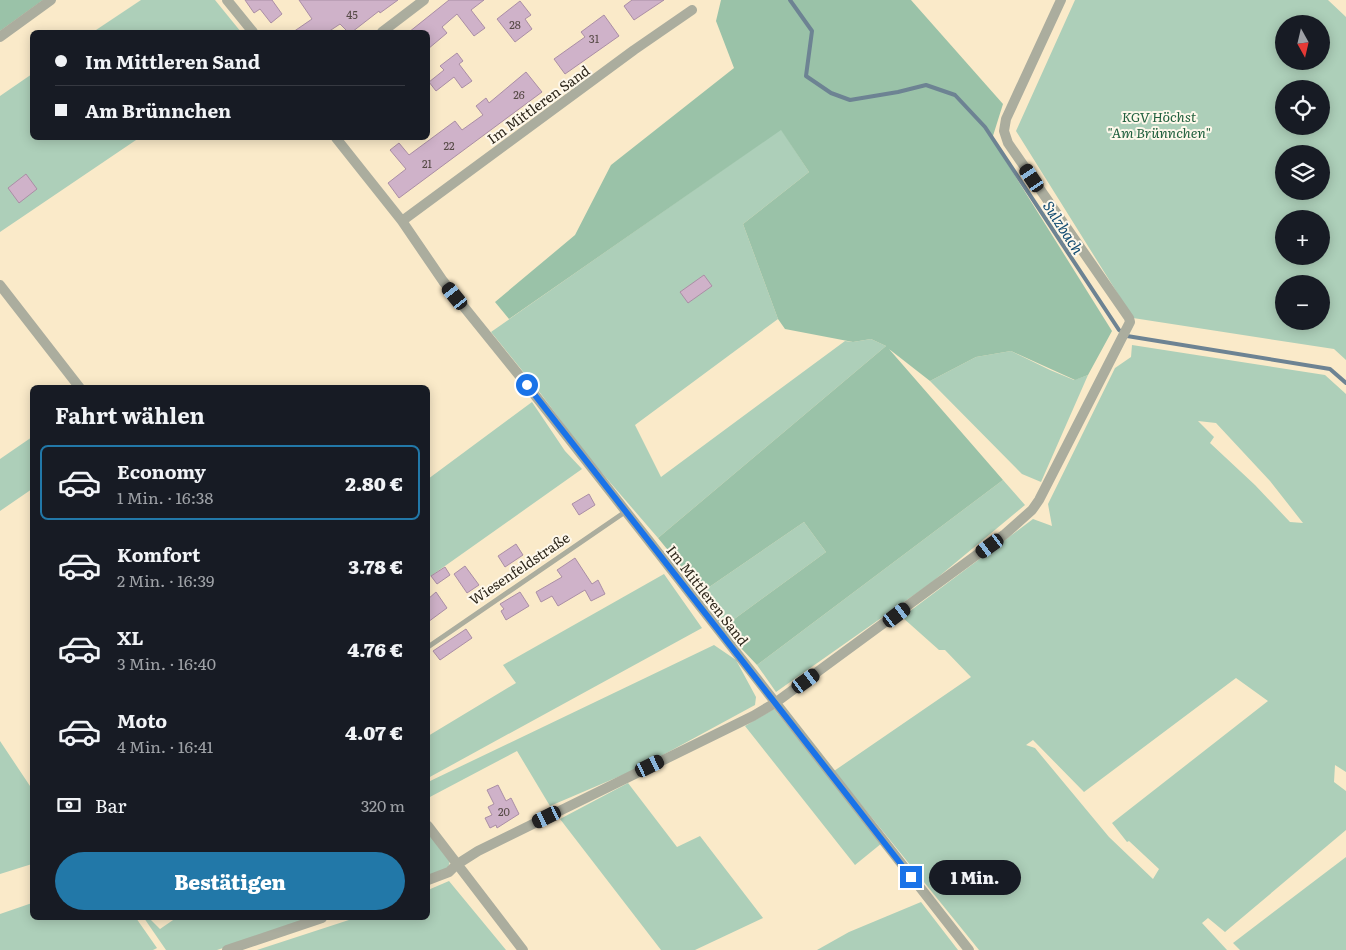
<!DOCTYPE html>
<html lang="de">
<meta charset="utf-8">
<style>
:root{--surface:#171b24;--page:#20242c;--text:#f1f3f6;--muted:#9ea1a6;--line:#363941;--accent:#2278a8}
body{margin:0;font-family:Literata,serif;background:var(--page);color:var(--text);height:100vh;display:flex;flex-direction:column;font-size:19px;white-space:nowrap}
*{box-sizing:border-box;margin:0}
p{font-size:16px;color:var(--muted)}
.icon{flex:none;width:28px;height:28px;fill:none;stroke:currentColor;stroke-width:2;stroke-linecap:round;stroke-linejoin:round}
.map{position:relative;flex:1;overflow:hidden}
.side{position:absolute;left:30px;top:385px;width:400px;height:535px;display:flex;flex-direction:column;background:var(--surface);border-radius:8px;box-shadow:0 2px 12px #0003}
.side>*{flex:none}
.hud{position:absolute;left:30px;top:30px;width:400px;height:110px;border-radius:8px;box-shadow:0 2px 12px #0003;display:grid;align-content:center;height:110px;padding:0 25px;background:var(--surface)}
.needle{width:32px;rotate:172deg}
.controls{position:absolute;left:1275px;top:15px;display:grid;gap:10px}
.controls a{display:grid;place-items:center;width:55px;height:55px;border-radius:50%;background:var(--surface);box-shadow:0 2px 12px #0003;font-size:25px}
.end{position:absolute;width:22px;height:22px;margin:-11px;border:6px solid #1a73e8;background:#fff;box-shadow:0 0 0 2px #fff}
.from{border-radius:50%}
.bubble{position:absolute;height:35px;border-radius:18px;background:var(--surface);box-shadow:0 2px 12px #0003;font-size:16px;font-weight:800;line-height:35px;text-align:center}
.car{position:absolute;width:15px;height:30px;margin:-15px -8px;border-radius:6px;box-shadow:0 0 4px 1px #0007;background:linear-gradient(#222 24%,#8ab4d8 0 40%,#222 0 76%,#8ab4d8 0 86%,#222 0)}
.hud b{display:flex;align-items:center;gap:18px;height:48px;font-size:19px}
.hud b+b{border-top:1px solid var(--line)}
.hud i{width:12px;height:12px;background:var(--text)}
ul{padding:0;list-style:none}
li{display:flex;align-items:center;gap:15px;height:75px;margin:0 10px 8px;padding:0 15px;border:2px solid transparent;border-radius:8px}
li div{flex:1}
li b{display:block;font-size:19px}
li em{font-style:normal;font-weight:800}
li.active{border-color:var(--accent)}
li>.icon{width:45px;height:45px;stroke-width:1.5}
h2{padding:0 25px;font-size:22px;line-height:60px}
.pay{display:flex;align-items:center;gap:12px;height:55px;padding:0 25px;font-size:19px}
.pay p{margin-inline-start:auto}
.primary-button{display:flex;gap:10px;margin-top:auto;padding:10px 25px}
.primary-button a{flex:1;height:58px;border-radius:30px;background:var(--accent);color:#fff;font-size:20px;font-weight:800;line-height:58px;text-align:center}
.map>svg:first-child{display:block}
.green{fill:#adcfb9;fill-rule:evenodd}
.forest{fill:#9ac2a8}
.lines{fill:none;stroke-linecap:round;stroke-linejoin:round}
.stream{stroke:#6d8393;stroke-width:4}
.building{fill:#cfb2c9;stroke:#aa8ea5}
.lane{stroke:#abad9e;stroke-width:5}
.street{stroke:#abad9e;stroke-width:10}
.route{stroke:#1a73e8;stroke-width:6}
.labels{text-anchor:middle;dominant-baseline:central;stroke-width:4;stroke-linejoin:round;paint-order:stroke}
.number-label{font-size:11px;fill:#564a46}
.street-label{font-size:14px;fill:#2e271b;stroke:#fef8eb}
.park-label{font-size:14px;font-style:italic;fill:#21603e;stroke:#fef8eb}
.water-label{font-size:15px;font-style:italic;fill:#104a70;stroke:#fef8eb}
</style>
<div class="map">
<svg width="1346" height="950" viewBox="0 0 1346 950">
<rect width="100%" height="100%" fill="#faeac9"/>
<!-- green -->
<path class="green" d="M141 0H215L241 32H93Z
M1075 0H1328L1346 17V360L1334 349 1133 318 1016 131ZM1284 24H1321V61H1284ZM1284 89H1321V126H1284ZM1284 154H1321V191H1284ZM1284 219H1321V256H1284ZM1284 284H1321V321H1284Z
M32 74V138H139L0 232V96Z
M781 129 809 172 743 224 778 319 635 425 661 477 845 341 853 342 871 339 886 346 658 538 589 458 538 390 491 332Z
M1132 345 1325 375 1346 394V772L1335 765 1334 782 1346 791V830L1225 932 1208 918 1202 923 1227 950H979L834 771 971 677 945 650H939L902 617 1033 519 1052 526 1048 504 1115 368 1131 357ZM1198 421 1216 423 1270 481 1303 523 1290 522 1255 485 1210 443 1214 437ZM1236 678 1268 701 1112 823 1127 842 1129 841 1159 869 1153 879 1109 837 1035 748 1026 745 1033 740 1084 792Z
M1011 351 1050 370 1074 380 1088 375 1041 482 1022 474 930 381 976 357Z
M532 402 565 451 582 469 428 578V479Z
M32 437V489L0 511V459Z
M1003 480 1025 505 931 583 776 692 757 665Z
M804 522 826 552 722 628 702 592Z
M664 574 702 628 428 778V736L516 683 503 665Z
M714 645 736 660 756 697 755 705 639 768 550 806 517 751 428 798V782Z
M774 709 882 843 855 865 745 726Z
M0 741 32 789V864L0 874Z
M628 783 677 847 700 836 763 918 695 950H661L560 819Z
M428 831 450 861 448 868 428 876Z
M1346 857V950H1240L1233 943Z
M449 881 506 950H257L355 918H428V890Z
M921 902 958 950H817L849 932Z
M32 903V918H136L157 948 153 950H0V914Z
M144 918H149L160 929 176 918H315L217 950H166Z"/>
<!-- forest -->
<path class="forest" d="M0 0H43L0 31Z
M721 0H911L1003 104 992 139 1112 331 1088 375 1075 380 1011 351 976 357 930 381 889 349 1003 480 757 665 722 628 826 552 804 522 702 592 658 538 886 346 871 339 853 342 785 329 778 319 743 224 809 172 781 130 509 319 495 302 575 235 611 165 734 68 716 21Z"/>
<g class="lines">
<!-- stream -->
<path class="stream" d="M790 0 812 31 806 76 831 93 850 100 898 92 926 85 955 95 985 127 1119 330 1127 336 1330 369 1346 383"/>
</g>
<!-- building -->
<path class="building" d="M245 0H272L282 14 271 23 260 9 254 13Z
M299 0H398L380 13 379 11 352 32H348L340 24 328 32H293L312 19Z
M449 0H484L471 10 485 28 474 36 457 14 442 27 447 33 428 49V32H409Z
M632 0H664L634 20 624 6Z
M520 1 531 15 525 19 532 29 515 42 497 19Z
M604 15 619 36 565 74 554 59 585 37 581 32Z
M457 53 463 61 459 64 472 81 462 88 454 77 436 91 429 82 444 70 440 66Z
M526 72 542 92 399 198 388 183 406 169 390 150 399 143 409 155 455 121 462 130 483 115 476 106 486 98 489 103Z
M26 174 37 189 19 203 8 188Z
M704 275 712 286 688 303 680 292Z
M589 494 595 505 579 515 572 504Z
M516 544 523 555 505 567 498 556Z
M575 558 592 584 598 580 605 594 591 601 585 590 558 606 552 596 541 602 536 592 562 577 557 570Z
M465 566 479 585 467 593 454 574Z
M445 567 450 575 437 584 431 576Z
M436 592 447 608 428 622V599Z
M520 592 529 606 506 620 501 611 504 609 500 604Z
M466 629 472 638 440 660 433 651Z
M498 785 506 801 511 798 519 814 497 828 496 825 490 828 485 818 492 815 488 807 494 804 487 790Z"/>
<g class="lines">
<!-- lane -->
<path class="lane" d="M428 647 625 512"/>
<!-- street -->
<path class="street" d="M227 0 253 32
M382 32 424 0
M0 37 51 0
M336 138 402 221 443 281 527 385 969 950
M402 221 634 50 692 10
M0 285 80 388
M428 826 523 950
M428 880 449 872 456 865 478 851 753 716 775 703 1005 534 1032 510 1039 500 1130 322 1129 318 1008 143 1004 131 1006 119 1061 0
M227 950 322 918"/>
</g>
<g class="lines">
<!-- route -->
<path class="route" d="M527 385 911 877"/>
</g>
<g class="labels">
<!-- number labels -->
<g class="number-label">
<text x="352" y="14">45</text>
<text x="515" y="24">28</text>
<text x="594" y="38">31</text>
<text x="519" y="94">26</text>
<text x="449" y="145">22</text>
<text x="427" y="163">21</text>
<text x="504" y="811">20</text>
</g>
<!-- street labels -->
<g class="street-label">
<text transform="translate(538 104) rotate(-36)">Im Mittleren Sand</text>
<text transform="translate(519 568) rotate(-34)">Wiesenfeldstraße</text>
<text transform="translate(708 595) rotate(52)">Im Mittleren Sand</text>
</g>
<!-- park labels -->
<g class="park-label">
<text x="1159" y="116">KGV Höchst<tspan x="1159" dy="16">"Am Brünnchen"</tspan></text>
</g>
<!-- water labels -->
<g class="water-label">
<text transform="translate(1064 227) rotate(57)">Sulzbach</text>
</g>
</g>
</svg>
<div class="controls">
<a><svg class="needle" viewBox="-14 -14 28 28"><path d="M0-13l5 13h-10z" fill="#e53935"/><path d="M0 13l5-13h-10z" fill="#9ea1a6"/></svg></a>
<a><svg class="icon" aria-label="locate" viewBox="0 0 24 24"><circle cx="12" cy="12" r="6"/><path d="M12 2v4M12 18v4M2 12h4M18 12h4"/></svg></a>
<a><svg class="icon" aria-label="layers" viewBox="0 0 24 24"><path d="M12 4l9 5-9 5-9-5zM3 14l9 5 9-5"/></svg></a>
<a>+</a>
<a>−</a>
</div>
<i class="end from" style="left:527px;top:385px"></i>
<i class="end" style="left:911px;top:877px"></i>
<div class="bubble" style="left:929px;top:860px;width:92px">1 Min.</div>
<i class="car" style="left:1032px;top:178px;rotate:326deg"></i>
<i class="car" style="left:455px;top:296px;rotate:321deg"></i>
<i class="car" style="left:990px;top:546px;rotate:234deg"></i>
<i class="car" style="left:897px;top:615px;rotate:53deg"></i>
<i class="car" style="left:806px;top:681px;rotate:54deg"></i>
<i class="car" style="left:650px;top:766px;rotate:64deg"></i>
<i class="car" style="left:547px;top:817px;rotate:244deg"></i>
<div class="hud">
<b><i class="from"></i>Im Mittleren Sand</b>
<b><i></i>Am Brünnchen</b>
</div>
<section class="side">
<h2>Fahrt wählen</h2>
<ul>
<li class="active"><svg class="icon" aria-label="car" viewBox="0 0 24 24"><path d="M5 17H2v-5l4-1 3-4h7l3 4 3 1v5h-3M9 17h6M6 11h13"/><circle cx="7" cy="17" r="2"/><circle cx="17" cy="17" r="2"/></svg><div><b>Economy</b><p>1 Min. · 16:38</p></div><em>2.80 €</em></li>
<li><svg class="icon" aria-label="car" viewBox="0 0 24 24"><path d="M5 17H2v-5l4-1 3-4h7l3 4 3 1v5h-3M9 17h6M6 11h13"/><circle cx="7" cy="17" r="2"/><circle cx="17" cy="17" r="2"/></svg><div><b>Komfort</b><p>2 Min. · 16:39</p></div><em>3.78 €</em></li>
<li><svg class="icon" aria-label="car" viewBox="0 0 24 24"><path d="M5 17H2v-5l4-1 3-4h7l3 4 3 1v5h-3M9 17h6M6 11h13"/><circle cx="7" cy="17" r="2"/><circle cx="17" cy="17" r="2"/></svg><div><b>XL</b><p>3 Min. · 16:40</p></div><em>4.76 €</em></li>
<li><svg class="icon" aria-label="car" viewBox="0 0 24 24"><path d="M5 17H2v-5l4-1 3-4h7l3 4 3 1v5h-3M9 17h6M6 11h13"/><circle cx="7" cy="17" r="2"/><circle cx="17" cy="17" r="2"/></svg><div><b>Moto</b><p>4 Min. · 16:41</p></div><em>4.07 €</em></li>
</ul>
<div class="pay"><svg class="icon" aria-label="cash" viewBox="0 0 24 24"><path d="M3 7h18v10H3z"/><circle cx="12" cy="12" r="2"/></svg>Bar<p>320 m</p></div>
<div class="primary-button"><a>Bestätigen</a></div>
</section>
</div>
